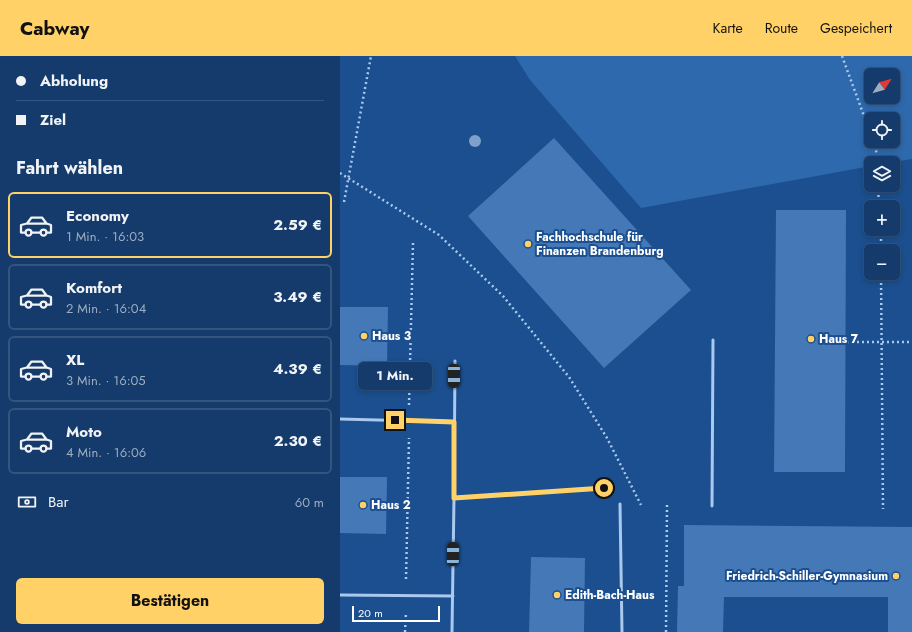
<!DOCTYPE html>
<html lang="de">
<meta charset="utf-8">
<style>
:root{--surface:#143b6b;--page:#1d4271;--text:#f1f3f6;--muted:#9dadc1;--line:#33557e;--accent:#ffd166}
body{margin:0;font-family:Jost,sans-serif;background:var(--page);color:var(--text);height:100vh;display:flex;flex-direction:column;font-size:15px;white-space:nowrap}
*{box-sizing:border-box;margin:0}
p{font-size:13px;color:var(--muted)}
.icon{flex:none;width:22px;height:22px;fill:none;stroke:currentColor;stroke-width:2;stroke-linecap:round;stroke-linejoin:round}
.map{position:relative;flex:1;overflow:hidden}
.details{display:flex;flex-direction:column;background:var(--surface);width:340px}
.details>*{flex:none}
.hud{display:grid;align-content:center;height:88px;padding:0 16px;background:var(--surface)}
.needle{width:26px;rotate:53deg}
.tools{position:absolute;left:524px;top:12px;display:grid;gap:8px}
.tools a{display:grid;place-items:center;width:36px;height:36px;border-radius:6px;background:var(--surface);box-shadow:0 2px 6px #0003,0 0 0 1px var(--line);font-size:20px}
.scale{position:absolute;left:12px;bottom:10px;width:88px;box-sizing:border-box;padding-left:4px;border:2px solid #fff;border-top:0;font-size:11px;line-height:14px;white-space:nowrap;color:#fff;-webkit-text-stroke:3px #1b4f8f;paint-order:stroke}
.end{position:absolute;width:18px;height:18px;margin:-9px;border:5px solid #ffd166;background:#111;box-shadow:0 0 0 2px #111}
.from{border-radius:50%}
.bubble{position:absolute;height:28px;border-radius:6px;background:var(--surface);box-shadow:0 2px 6px #0003,0 0 0 1px var(--line);font-size:13px;font-weight:700;line-height:28px;text-align:center}
.car{position:absolute;width:12px;height:24px;margin:-12px -6px;border-radius:5px;box-shadow:0 0 3px 1px #0007;background:linear-gradient(#222 24%,#8ab4d8 0 40%,#222 0 76%,#8ab4d8 0 86%,#222 0)}
.hud b{display:flex;align-items:center;gap:14px;height:38px;font-size:15px}
.hud b+b{border-top:1px solid var(--line)}
.hud i{width:10px;height:10px;background:var(--text)}
ul{padding:0;list-style:none}
li{display:flex;align-items:center;gap:12px;height:66px;margin:0 8px 6px;padding:0 8px;border:2px solid var(--line);border-radius:6px}
li div{flex:1}
li b{display:block;font-size:15px}
li em{font-style:normal;font-weight:700}
li.current{border-color:var(--accent)}
li>.icon{width:36px;height:36px;stroke-width:1.5}
h2{padding:0 16px;font-size:18px;line-height:48px}
.pay{display:flex;align-items:center;gap:10px;height:44px;padding:0 16px;font-size:15px}
.pay p{margin-inline-start:auto}
.action{display:flex;gap:8px;margin-top:auto;padding:8px 16px}
.action a{flex:1;height:46px;border-radius:6px;background:var(--accent);color:#111;font-size:16px;font-weight:700;line-height:46px;text-align:center}
header{display:flex;align-items:center;gap:24px;box-sizing:border-box;height:56px;padding:0 20px;background:var(--accent);color:#111}
header strong{font-size:19px}
nav{display:flex;gap:22px;margin-inline-start:auto;font-size:14px}
main{display:flex;flex:1;min-height:0}
.map>svg:first-child{display:block}
.green{fill:#2e69ad;fill-rule:evenodd}
.building{fill:#4478b7}
.lines{fill:none;stroke-linecap:round;stroke-linejoin:round}
.path{stroke:#a9c9ee;stroke-width:2.5;stroke-dasharray:2 3;stroke-linecap:butt}
.service{stroke:#a9c9ee;stroke-width:3}
.tree{fill:#7ea0ca}
.route{stroke:#ffd166;stroke-width:5}
.poi-dot{fill:#ffd166;stroke:#1b4f8f;stroke-width:1.5}
.labels{text-anchor:middle;dominant-baseline:central;stroke-width:4;stroke-linejoin:round;paint-order:stroke}
.poi-label{font-size:12px;font-weight:bold;fill:#fff;stroke:#1b4f8f;text-anchor:start}
</style>
<header>
<strong>Cabway</strong>
<nav><a>Karte</a><a>Route</a><a>Gespeichert</a></nav>
</header>
<main>
<section class="details">
<div class="hud">
<b><i class="from"></i>Abholung</b>
<b><i></i>Ziel</b>
</div>
<h2>Fahrt wählen</h2>
<ul>
<li class="current"><svg class="icon" aria-label="car" viewBox="0 0 24 24"><path d="M5 17H2v-5l4-1 3-4h7l3 4 3 1v5h-3M9 17h6M6 11h13"/><circle cx="7" cy="17" r="2"/><circle cx="17" cy="17" r="2"/></svg><div><b>Economy</b><p>1 Min. · 16:03</p></div><em>2.59 €</em></li>
<li><svg class="icon" aria-label="car" viewBox="0 0 24 24"><path d="M5 17H2v-5l4-1 3-4h7l3 4 3 1v5h-3M9 17h6M6 11h13"/><circle cx="7" cy="17" r="2"/><circle cx="17" cy="17" r="2"/></svg><div><b>Komfort</b><p>2 Min. · 16:04</p></div><em>3.49 €</em></li>
<li><svg class="icon" aria-label="car" viewBox="0 0 24 24"><path d="M5 17H2v-5l4-1 3-4h7l3 4 3 1v5h-3M9 17h6M6 11h13"/><circle cx="7" cy="17" r="2"/><circle cx="17" cy="17" r="2"/></svg><div><b>XL</b><p>3 Min. · 16:05</p></div><em>4.39 €</em></li>
<li><svg class="icon" aria-label="car" viewBox="0 0 24 24"><path d="M5 17H2v-5l4-1 3-4h7l3 4 3 1v5h-3M9 17h6M6 11h13"/><circle cx="7" cy="17" r="2"/><circle cx="17" cy="17" r="2"/></svg><div><b>Moto</b><p>4 Min. · 16:06</p></div><em>2.30 €</em></li>
</ul>
<div class="pay"><svg class="icon" aria-label="cash" viewBox="0 0 24 24"><path d="M3 7h18v10H3z"/><circle cx="12" cy="12" r="2"/></svg>Bar<p>60 m</p></div>
<div class="action"><a>Bestätigen</a></div>
</section>
<div class="map">
<svg width="572" height="576" viewBox="0 0 572 576">
<rect width="100%" height="100%" fill="#1b4f8f"/>
<!-- green -->
<path class="green" d="M175 0H572V103L548 107H531V110L301 152 190 24ZM531 19H553V41H531ZM531 63H553V85H531Z"/>
<!-- building -->
<path class="building" d="M214 82 351 234 264 312 128 160Z
M436 154H506L505 416H434Z
M0 251H48L47 310 0 309Z
M0 421H47L46 478 0 477Z
M344 469 572 471V576H548V541H384L383 576H337L338 530H344Z
M191 501 245 502 244 576H189Z"/>
<g class="lines">
<!-- path -->
<path class="path" d="M502 0 531 79
M533 85 536 93 537 107
M0 117 99 179 163 240 229 321 267 382 301 449
M538 129 539 151
M4 146 31 0
M541 173V195
M541 217 543 453
M502 286H572
M69 349 73 187
M66 523 69 382
M65 576 66 556
M326 576 327 449"/>
<!-- service -->
<path class="service" d="M115 305 114 442 264 432
M0 363 114 366
M280 448 282 576
M372 450 373 284
M0 539 113 540
M112 576 114 442"/>
</g>
<!-- trees -->
<circle class="tree" cx="135" cy="85" r="6"/>
<g class="lines">
<!-- route -->
<path class="route" d="M55 364 114 366V442L264 432"/>
</g>
<!-- markers -->
<g class="poi-dot">
<circle cx="188" cy="188" r="4"/>
<circle cx="24" cy="280" r="4"/>
<circle cx="471" cy="283" r="4"/>
<circle cx="23" cy="449" r="4"/>
<circle cx="556" cy="520" r="4"/>
<circle cx="217" cy="539" r="4"/>
</g>
<g class="labels">
<!-- poi labels -->
<g class="poi-label">
<text x="196" y="181">Fachhochschule für<tspan x="196" dy="14">Finanzen Brandenburg</tspan></text>
<text x="32" y="280">Haus 3</text>
<text x="479" y="283">Haus 7</text>
<text x="31" y="449">Haus 2</text>
<text x="548" y="520" text-anchor="end">Friedrich-Schiller-Gymnasium</text>
<text x="225" y="539">Edith-Bach-Haus</text>
</g>
</g>
</svg>
<div class="tools">
<a><svg class="needle" viewBox="-14 -14 28 28"><path d="M0-13l5 13h-10z" fill="#e53935"/><path d="M0 13l5-13h-10z" fill="#9dadc1"/></svg></a>
<a><svg class="icon" aria-label="locate" viewBox="0 0 24 24"><circle cx="12" cy="12" r="6"/><path d="M12 2v4M12 18v4M2 12h4M18 12h4"/></svg></a>
<a><svg class="icon" aria-label="layers" viewBox="0 0 24 24"><path d="M12 4l9 5-9 5-9-5zM3 14l9 5 9-5"/></svg></a>
<a>+</a>
<a>−</a>
</div>
<div class="scale">20 m</div>
<i class="end from" style="left:264px;top:432px"></i>
<i class="end" style="left:55px;top:364px"></i>
<div class="bubble" style="left:18px;top:306px;width:74px">1 Min.</div>
<i class="car" style="left:114px;top:320px;rotate:180deg"></i>
<i class="car" style="left:113px;top:498px;rotate:1deg"></i>
</div>
</main>
